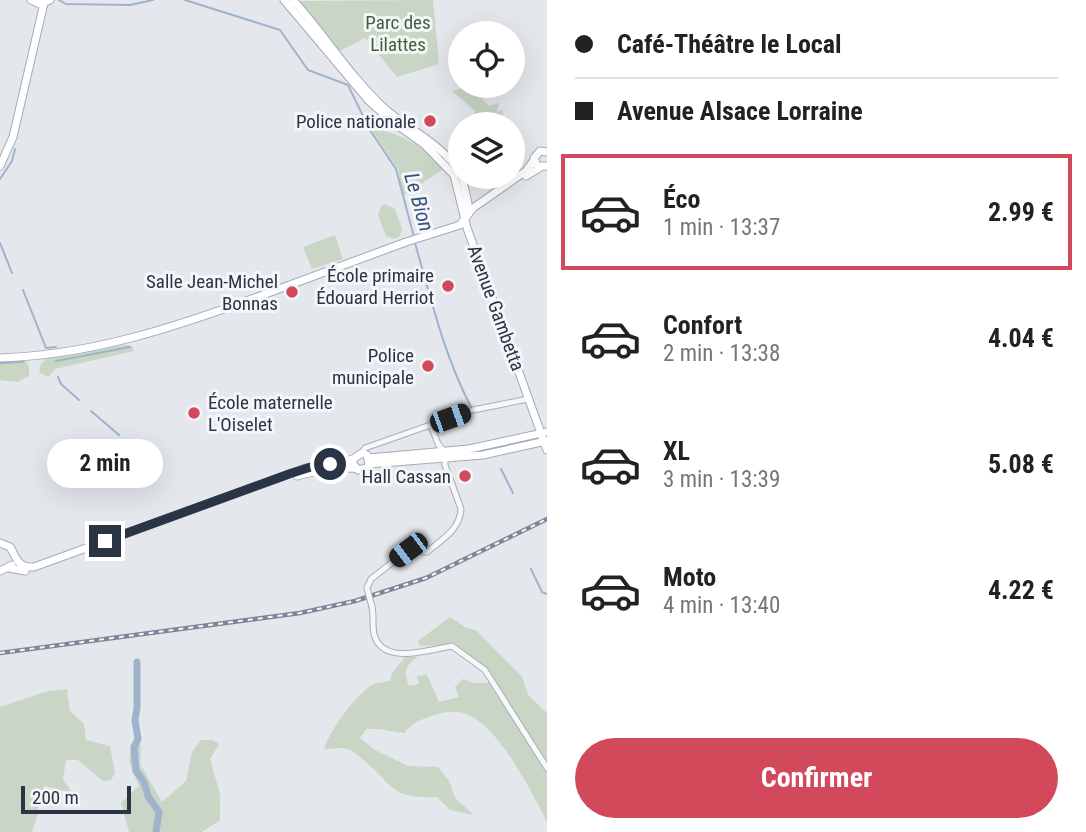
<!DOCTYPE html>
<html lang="fr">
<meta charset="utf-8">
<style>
:root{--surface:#fff;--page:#f6f6f6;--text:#222;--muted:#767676;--line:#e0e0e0;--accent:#d1495b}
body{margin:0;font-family:"Roboto Condensed",sans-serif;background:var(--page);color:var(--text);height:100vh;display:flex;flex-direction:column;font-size:26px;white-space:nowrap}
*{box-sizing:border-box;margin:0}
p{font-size:23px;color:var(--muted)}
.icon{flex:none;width:38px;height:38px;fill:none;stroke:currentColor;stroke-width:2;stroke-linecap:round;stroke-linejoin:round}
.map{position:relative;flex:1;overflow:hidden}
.panel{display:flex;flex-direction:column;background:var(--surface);width:539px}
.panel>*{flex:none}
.guide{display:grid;align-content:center;height:154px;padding:0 28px;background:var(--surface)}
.controls{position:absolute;left:448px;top:21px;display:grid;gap:14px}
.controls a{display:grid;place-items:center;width:77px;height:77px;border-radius:50%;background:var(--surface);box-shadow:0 7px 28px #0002;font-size:35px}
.scale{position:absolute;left:21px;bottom:18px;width:110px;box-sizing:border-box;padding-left:7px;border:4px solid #2b3445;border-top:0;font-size:19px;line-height:24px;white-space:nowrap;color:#2b3445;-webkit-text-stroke:5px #f4f6f9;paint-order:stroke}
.end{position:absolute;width:32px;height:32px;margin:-16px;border:9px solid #2b3445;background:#fff;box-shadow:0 0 0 4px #fff}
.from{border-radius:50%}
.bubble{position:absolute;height:49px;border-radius:24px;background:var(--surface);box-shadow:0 7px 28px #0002;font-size:23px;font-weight:700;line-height:49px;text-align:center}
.car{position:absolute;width:21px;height:42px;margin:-21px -10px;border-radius:9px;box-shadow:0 0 5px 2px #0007;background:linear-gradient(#222 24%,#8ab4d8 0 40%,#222 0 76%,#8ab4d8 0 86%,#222 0)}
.guide b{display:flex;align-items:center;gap:24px;height:66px;font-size:26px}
.guide b+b{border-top:2px solid var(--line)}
.guide i{width:18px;height:18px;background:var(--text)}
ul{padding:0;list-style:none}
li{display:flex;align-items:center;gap:21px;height:116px;margin:0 14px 10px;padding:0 14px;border:4px solid transparent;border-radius:0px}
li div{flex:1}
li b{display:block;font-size:26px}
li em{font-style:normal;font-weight:700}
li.active{border-color:var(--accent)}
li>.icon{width:63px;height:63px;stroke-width:1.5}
.cta{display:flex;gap:14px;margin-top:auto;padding:14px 28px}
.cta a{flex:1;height:80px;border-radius:42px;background:var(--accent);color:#fff;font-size:28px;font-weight:700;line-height:80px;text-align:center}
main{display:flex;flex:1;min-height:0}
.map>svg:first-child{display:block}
.green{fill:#c9d6c5}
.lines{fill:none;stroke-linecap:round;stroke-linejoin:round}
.stream{stroke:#9fb4cc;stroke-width:2}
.river{stroke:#9fb4cc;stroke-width:7}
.minor-casing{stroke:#a9aeb7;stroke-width:7}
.major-casing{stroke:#a3abb8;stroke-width:9}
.minor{stroke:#f7f8fa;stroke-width:5}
.major{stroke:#fff;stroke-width:7}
.rail-casing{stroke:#7d8696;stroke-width:4.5}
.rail{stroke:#f4f6f9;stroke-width:2;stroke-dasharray:5;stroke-linecap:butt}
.minor-bridge-casing{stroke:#a9aeb7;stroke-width:7;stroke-linecap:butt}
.minor-bridge{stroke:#f7f8fa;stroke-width:5}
.route{stroke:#2b3445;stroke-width:9}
.poi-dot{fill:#d1495b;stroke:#f4f6f9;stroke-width:2.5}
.labels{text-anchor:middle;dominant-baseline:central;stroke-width:6;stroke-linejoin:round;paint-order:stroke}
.park-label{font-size:19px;fill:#3f6138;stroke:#f4f6f9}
.poi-label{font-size:19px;fill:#2b3445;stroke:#f4f6f9;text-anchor:end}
.street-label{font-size:19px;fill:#2b3445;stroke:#f4f6f9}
.water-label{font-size:21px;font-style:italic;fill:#34527a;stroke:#f4f6f9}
</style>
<main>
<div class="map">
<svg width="547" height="832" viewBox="0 0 547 832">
<rect width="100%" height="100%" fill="#e4e7ec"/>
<!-- green -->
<path class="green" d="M433 0 439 64 397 77 365 38 340 51 297 1Z
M470 86 489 106 499 103 497 112 503 110V116L500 119 505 118 509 124H475V111L452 91Z
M371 129C393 129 433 150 442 170L403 196 398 169Z
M385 204 395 209 402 229 400 236 395 239 386 236 378 215 381 207Z
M335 235 343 259 312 269 303 247Z
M125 345 132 346 134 351 55 369 48 377 39 372 41 364 47 358Z
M25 361 29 366V376L17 382 0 380V362Z
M450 617 465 627 477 631 522 677 529 696 547 713V822C531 791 498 723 463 713 454 710 439 713 431 716 421 720 410 723 405 733 389 732 384 728 366 729L360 738 375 750 408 766 438 767 449 781 455 798 474 815 450 810 437 797C387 799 394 783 361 758 357 755 352 750 347 749 340 747 331 749 324 749 329 732 357 692 374 684 379 682 386 682 390 681L392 673 406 656 418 657C405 666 403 671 409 686L419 684 417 676 427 675 439 702 459 697 455 687 463 679 473 683H488L491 674 465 652 449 645 420 646 418 641Z
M67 689 70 711 84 724 86 740 110 746 115 773 111 780 103 781 78 760H66L63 779 72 793 45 786 38 794V813L32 832H0V707L48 691Z
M201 740H213L219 744 210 759 220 794V820L202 832H129L121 803 139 786 129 761 131 744 141 745 140 764 162 802 186 781 192 752Z"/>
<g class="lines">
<!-- stream -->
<path class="stream" d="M59 0 66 4 130 5 153 0
M185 0 280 30 308 70 348 85 365 120
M370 130 396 169 414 237
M0 179 12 161 15 149
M0 243 12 273
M415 243C431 299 444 355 471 407
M23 290 46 348 56 347
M56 361 130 347
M0 363 23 362
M58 377 61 384 79 400
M91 411 119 435
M501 469 513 493
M531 569 542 592 547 594"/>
<!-- river -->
<path class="river" d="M137 662V708L135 720 138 739 134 747 136 771 144 782 148 796 159 812 156 832"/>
<!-- minor casing -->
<g class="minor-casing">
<path id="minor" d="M362 453 365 448 473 410 528 399
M367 588 371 579 408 550 427 552C441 540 460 530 461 509L445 465V452L438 444 431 425
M372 607C374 615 372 625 374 634 382 666 428 650 452 646L485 670 547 768"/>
</g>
<!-- major casing -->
<g class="major-casing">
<path id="major" d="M31 0 40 4 50 0
M284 0 369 101 390 120 425 145 454 175 467 228 547 450
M293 0C324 34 349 75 383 107 407 129 443 144 460 173
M547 152 540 151 534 158 537 166H547
M0 166 13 137 44 3
M526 176 541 167
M462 177 468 203 466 216
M0 358C92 355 175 327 260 296 309 278 358 260 406 242L460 225 473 208 526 171 534 160
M369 458 469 449 547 432
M369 464 483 455 546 441
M297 476 325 469 355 468
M0 543 10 547C17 558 17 568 34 567L306 468 342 462 353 459 362 453 367 455 369 464 367 468 358 470 353 464V459
M9 568 25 571
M0 571 12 565"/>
</g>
<!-- minor -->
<use href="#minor" class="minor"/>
<!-- major -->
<use href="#major" class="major"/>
<!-- rail casing -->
<g class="rail-casing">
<path id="rail" d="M0 653 300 613 355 601 426 578 547 519"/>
</g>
<!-- rail -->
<use href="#rail" class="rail"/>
<!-- minor-bridge casing -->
<g class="minor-bridge-casing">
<path id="minor-bridge" d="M367 588 372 607"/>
</g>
<!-- minor-bridge -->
<use href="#minor-bridge" class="minor-bridge"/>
</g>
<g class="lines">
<!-- route -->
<path class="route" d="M105 541 289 474 317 465 330 464"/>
</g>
<!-- markers -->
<g class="poi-dot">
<circle cx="430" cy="121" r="7"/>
<circle cx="448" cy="286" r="7"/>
<circle cx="292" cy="292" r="7"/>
<circle cx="428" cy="366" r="7"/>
<circle cx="194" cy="413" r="7"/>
<circle cx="465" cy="476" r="7"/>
</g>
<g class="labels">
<!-- park labels -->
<g class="park-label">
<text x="398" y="22">Parc des<tspan x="398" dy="22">Lilattes</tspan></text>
</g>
<!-- poi labels -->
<g class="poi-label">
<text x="416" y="121">Police nationale</text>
<text x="434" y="275">École primaire<tspan x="434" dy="22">Édouard Herriot</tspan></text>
<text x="278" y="281">Salle Jean-Michel<tspan x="278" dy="22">Bonnas</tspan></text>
<text x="414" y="355">Police<tspan x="414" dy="22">municipale</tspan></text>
<text x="208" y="402" text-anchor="start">École maternelle<tspan x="208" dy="22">L'Oiselet</tspan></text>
<text x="451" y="476">Hall Cassan</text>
</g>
<!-- street labels -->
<g class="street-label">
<text transform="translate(496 308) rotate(70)">Avenue Gambetta</text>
</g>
<!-- water labels -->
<g class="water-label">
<text transform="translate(419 202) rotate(74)">Le Bion</text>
</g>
</g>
</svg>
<div class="controls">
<a><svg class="icon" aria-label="locate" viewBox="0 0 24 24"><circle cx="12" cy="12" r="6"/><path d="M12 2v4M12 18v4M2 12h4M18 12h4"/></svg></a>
<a><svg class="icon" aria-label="layers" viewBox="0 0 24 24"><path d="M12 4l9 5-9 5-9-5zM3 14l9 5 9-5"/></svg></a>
</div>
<div class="scale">200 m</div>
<i class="end from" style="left:330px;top:464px"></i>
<i class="end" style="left:105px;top:541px"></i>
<div class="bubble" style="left:47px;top:439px;width:116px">2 min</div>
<i class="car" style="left:450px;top:418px;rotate:70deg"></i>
<i class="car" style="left:408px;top:550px;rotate:233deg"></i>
</div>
<section class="panel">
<div class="guide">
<b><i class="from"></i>Café-Théâtre le Local</b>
<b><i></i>Avenue Alsace Lorraine</b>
</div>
<ul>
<li class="active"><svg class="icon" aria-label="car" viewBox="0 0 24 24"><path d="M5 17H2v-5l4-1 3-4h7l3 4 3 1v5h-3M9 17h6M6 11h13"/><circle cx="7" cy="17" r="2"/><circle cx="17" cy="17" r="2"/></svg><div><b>Éco</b><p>1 min · 13:37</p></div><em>2.99 €</em></li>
<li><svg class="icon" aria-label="car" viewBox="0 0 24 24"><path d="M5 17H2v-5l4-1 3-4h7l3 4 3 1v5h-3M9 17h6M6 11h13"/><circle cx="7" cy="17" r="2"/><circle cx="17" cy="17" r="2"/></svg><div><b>Confort</b><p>2 min · 13:38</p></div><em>4.04 €</em></li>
<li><svg class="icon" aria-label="car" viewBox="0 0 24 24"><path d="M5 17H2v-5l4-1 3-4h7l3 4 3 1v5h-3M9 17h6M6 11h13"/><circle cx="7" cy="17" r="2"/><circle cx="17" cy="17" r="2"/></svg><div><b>XL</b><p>3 min · 13:39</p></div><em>5.08 €</em></li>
<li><svg class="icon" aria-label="car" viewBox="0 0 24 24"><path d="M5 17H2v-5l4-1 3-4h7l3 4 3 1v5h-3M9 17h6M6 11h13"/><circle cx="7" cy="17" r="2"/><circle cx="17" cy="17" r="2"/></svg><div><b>Moto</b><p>4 min · 13:40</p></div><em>4.22 €</em></li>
</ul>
<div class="cta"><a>Confirmer</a></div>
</section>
</main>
